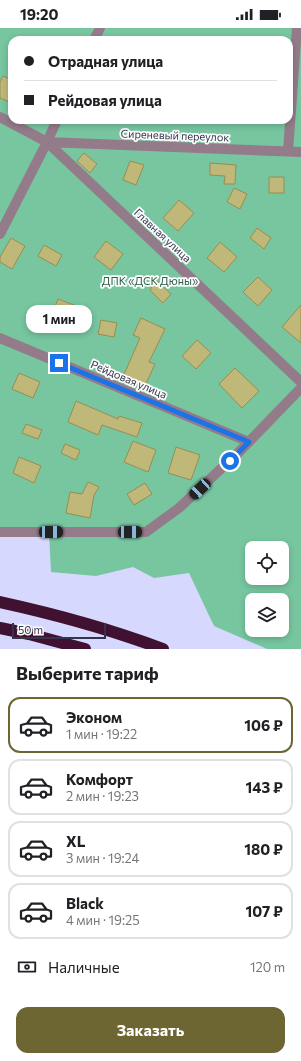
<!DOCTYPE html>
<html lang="ru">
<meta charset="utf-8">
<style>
:root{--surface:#fff;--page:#f6f6f6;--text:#202124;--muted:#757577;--line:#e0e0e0;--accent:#6d6633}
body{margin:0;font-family:Commissioner,sans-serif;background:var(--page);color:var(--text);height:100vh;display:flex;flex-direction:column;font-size:15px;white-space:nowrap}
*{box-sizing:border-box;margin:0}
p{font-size:13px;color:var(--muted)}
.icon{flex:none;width:22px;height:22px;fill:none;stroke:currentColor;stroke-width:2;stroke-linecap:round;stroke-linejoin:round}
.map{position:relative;height:621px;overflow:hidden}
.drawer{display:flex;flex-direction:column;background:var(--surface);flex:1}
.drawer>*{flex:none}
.hud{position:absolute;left:8px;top:8px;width:285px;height:88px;border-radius:12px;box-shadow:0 2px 6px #0003;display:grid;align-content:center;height:88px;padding:0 16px;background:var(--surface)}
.buttons{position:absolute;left:245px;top:513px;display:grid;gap:8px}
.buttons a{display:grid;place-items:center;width:44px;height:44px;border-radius:8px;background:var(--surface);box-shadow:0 2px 6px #0003;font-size:20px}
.scale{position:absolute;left:12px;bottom:10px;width:94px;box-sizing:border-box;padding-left:4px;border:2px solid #34354c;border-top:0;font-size:11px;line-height:14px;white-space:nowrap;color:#34354c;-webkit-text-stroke:3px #fdfdfd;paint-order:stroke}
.end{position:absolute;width:18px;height:18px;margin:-9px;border:5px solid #1a73e8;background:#fff;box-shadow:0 0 0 2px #fff}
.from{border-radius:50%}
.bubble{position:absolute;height:28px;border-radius:12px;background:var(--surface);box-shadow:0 2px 6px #0003;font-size:13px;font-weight:700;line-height:28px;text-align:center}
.car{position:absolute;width:12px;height:24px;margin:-12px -6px;border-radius:5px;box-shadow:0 0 3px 1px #0007;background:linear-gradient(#222 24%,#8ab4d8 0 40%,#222 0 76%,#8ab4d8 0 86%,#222 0)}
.hud b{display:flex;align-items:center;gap:14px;height:38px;font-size:15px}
.hud b+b{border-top:1px solid var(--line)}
.hud i{width:10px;height:10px;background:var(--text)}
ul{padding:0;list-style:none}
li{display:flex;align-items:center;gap:12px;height:56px;margin:0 8px 6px;padding:0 8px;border:2px solid var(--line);border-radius:12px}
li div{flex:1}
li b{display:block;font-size:15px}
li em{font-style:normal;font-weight:700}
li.on{border-color:var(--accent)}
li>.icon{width:36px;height:36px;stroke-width:1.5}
h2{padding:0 16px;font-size:18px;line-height:48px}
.pay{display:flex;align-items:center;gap:10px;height:44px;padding:0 16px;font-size:15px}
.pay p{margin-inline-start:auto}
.button{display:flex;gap:8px;margin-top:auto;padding:8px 16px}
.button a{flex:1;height:46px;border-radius:12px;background:var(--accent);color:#fff;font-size:16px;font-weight:700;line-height:46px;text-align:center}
.status{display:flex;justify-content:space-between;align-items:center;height:28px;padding:0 20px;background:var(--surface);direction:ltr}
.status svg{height:11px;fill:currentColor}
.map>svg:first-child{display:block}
.green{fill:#77c6a0;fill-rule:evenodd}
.building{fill:#c0b879;stroke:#968e50}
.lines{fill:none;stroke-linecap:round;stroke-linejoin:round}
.minor{stroke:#947b8a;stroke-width:10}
.highway{stroke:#401131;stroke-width:12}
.route{stroke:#1a73e8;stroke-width:5}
.labels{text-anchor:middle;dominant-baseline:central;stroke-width:3.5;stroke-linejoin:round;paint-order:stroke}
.street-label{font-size:11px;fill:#34354c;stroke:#fdfdfd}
.park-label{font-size:11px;fill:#2a5f47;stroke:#fdfdfd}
</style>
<div class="status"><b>19:20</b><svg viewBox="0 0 49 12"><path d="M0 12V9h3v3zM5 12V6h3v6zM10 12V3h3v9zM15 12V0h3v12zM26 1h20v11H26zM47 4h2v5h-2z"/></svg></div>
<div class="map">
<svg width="301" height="621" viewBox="0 0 301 621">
<rect width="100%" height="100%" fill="#d6d8fd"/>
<!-- green -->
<path class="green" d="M0 0H301V621H267L214 598 189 545 154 550 133 539 96 548 51 544 49 504H0ZM12 12H289V92H12ZM252 520H282V550H252ZM252 572H282V602H252Z"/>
<!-- building -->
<path class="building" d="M3 48 12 52V75L0 70V54Z
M84 125 97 136 90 145 77 133Z
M130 133 144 137 136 157 123 152Z
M210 135 236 137 235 156H224L225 148 210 147Z
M269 149H284V165H269Z
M234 160 247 166 240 181 227 174Z
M179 172 194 185 178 203 163 190Z
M257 200 271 210 264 221 250 210Z
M11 210 25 218 12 241 0 234V229Z
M106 213 123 226 111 242 94 229Z
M220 214 237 229 224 244 207 230Z
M44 217 62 227 56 238 38 228Z
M258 249 272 262 258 278 243 264Z
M156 252 171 266 163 275 150 262Z
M58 271 87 282 78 305 49 294Z
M301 277V315L282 299Z
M141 290 165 301 149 334 155 336 144 360 122 351 140 310 133 307Z
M101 292 117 295 114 309 98 306Z
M197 312 211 325 196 341 182 328Z
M235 340 259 363 242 380 219 356Z
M19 345 40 354 33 370 12 361Z
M76 373 118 391 119 388 142 395 137 409 102 397 98 407 68 394Z
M26 396 42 402 38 411 22 405Z
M133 413 156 422 148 444 124 434Z
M65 416 80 422 76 432 61 425Z
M176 419 200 427 191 452 168 445Z
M19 429 41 438 34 455 13 445Z
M88 454 99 459 94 467 90 490 66 485 70 464 82 466Z
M145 455 152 466 134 477 127 466Z"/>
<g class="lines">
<!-- minor -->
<path class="minor" d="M94 12 100 0
M0 89 47 114 301 354
M47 114 301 124
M288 123 297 0
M0 206 47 114 57 92
M0 310 249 414
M0 504H146L179 480 239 424 301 360"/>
<!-- highway -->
<path class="highway" d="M0 574C55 586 110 601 163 621
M0 600 29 606 85 621"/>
</g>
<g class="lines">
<!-- route -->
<path class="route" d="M59 335 249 414 230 433"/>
</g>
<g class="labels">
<!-- street labels -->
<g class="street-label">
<text transform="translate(175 107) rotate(2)">Сиреневый переулок</text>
<text transform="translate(163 207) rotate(43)">Главная улица</text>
<text transform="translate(129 351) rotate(23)">Рейдовая улица</text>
</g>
<!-- park labels -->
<g class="park-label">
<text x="150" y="252">ДПК «ДСК Дюны»</text>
</g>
</g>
</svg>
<div class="buttons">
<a><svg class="icon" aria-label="locate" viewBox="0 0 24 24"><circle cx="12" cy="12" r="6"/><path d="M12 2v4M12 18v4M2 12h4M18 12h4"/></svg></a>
<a><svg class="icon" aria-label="layers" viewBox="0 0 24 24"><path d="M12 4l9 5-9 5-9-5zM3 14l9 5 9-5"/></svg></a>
</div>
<div class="scale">50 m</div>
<i class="end from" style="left:230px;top:433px"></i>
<i class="end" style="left:59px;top:335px"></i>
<div class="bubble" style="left:26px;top:277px;width:66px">1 мин</div>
<i class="car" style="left:200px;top:461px;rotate:227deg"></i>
<i class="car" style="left:51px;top:504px;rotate:90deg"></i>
<i class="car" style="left:130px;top:504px;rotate:90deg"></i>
<div class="hud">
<b><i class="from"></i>Отрадная улица</b>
<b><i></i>Рейдовая улица</b>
</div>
</div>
<section class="drawer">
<h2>Выберите тариф</h2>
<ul>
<li class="on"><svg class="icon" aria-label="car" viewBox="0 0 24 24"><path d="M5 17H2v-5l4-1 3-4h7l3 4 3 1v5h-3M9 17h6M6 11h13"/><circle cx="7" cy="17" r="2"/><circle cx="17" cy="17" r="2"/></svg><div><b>Эконом</b><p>1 мин · 19:22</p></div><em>106 ₽</em></li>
<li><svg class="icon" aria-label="car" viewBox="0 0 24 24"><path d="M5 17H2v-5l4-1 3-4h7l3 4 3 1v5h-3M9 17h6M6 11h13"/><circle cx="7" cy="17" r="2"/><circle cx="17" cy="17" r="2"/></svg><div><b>Комфорт</b><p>2 мин · 19:23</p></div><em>143 ₽</em></li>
<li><svg class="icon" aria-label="car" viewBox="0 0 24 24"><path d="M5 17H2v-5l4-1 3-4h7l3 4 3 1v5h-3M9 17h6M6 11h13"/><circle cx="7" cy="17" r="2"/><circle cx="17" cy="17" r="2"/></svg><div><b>XL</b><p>3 мин · 19:24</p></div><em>180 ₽</em></li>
<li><svg class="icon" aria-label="car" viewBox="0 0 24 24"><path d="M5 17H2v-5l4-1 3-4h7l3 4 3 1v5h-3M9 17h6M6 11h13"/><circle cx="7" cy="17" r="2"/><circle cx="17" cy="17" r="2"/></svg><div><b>Black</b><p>4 мин · 19:25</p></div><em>107 ₽</em></li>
</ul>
<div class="pay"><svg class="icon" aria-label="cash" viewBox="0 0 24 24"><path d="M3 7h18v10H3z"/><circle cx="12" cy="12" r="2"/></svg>Наличные<p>120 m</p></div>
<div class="button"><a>Заказать</a></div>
</section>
